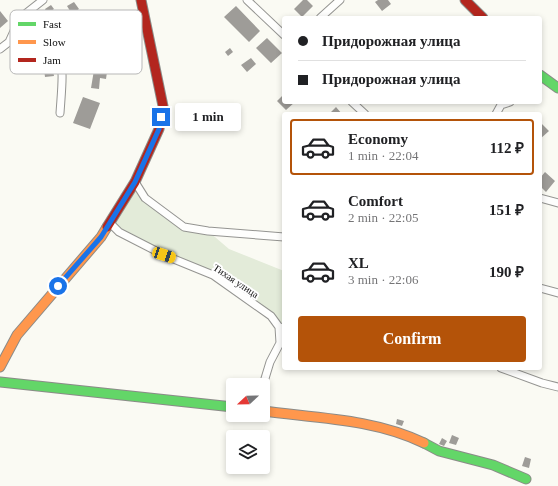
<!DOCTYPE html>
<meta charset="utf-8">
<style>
:root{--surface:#fff;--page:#f2f2f2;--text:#202124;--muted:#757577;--line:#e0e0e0;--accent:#b45309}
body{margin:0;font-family:"Times New Roman",serif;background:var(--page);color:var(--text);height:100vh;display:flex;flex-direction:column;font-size:15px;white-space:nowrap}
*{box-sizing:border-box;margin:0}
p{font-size:13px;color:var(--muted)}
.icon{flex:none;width:22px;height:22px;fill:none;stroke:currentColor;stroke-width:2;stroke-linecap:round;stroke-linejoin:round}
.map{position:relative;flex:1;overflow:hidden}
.details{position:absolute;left:282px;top:112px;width:260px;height:258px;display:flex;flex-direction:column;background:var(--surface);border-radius:4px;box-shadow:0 2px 6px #0003}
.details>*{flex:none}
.hud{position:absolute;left:282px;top:16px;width:260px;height:88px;border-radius:4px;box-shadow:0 2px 6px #0003;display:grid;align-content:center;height:88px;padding:0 16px;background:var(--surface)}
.needle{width:26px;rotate:248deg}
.controls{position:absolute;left:226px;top:378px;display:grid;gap:8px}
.controls a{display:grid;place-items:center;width:44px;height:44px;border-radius:4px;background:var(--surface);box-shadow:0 2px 6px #0003;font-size:20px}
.end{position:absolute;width:18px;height:18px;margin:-9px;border:5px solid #1a73e8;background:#fff;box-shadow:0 0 0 2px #fff}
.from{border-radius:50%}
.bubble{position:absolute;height:28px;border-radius:4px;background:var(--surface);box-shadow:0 2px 6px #0003;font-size:13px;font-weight:700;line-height:28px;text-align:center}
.car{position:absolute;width:12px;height:24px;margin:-12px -6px;border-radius:5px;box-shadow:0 0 3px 1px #0007;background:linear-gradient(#f5c518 24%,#345 0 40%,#f5c518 0 76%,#345 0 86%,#f5c518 0)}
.hud b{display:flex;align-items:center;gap:14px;height:38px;font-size:15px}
.hud b+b{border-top:1px solid var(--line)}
.hud i{width:10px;height:10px;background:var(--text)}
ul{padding:7px 0 0;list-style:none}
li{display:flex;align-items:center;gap:12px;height:56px;margin:0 8px 6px;padding:0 8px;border:2px solid transparent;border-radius:4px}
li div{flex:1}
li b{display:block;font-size:15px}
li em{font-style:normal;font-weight:700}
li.active{border-color:var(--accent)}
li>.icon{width:36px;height:36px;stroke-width:1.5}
.cta{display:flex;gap:8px;margin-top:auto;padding:8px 16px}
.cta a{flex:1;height:46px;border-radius:4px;background:var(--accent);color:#fff;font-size:16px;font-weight:700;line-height:46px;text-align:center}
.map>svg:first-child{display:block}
.cemetery{fill:#e3ebd9}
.building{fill:#9e9c98}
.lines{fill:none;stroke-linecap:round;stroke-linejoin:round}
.street-casing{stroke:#949491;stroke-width:9}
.fast-casing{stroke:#8b8b88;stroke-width:11}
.slow-casing{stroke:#8b8b88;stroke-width:11}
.jam-casing{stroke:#8b8b88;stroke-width:11}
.street{stroke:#fefefd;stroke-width:7}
.fast{stroke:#63d668;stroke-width:9}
.slow{stroke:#ff974d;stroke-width:9}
.jam{stroke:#b3261e;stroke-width:9}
.route{stroke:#1a73e8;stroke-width:5}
.labels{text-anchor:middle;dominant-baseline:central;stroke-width:4;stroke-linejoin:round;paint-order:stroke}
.street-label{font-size:10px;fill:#0e0e0e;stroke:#fff}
.key{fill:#fff;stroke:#b7b7b7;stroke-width:1}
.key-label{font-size:11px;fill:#0e0e0e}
</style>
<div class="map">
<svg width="558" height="486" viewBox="0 0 558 486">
<rect width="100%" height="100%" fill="#fafaf3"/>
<!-- cemetery -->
<path class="cemetery" d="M135 182 145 198 184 226 208 231 229 249 284 271V328L271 316 213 275 164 255 110 223Z"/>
<!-- building -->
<path class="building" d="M303 0H307L313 6 302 17 294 9Z
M378 0H388L391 4 382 11 375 2Z
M74 2 79 9 72 14 67 6Z
M51 5 54 9 47 14 45 9Z
M236 6 260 31 249 42 224 17Z
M0 11 8 21 0 28Z
M267 38 282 53 271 63 256 48Z
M230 48 233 52 228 56 225 52Z
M251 58 256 64 247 72 241 65Z
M51 60 54 76 45 77 43 61Z
M94 70 107 72 106 79 100 78 99 89 91 88Z
M284 94V102H295L286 110 277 101Z
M83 97 100 103 90 129 73 123Z
M336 107 342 114H329Z
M540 122 549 131 540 139Z
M545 172 555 181 546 192 540 186V178Z
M397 419 404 421 402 426 396 424Z
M452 435 459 438 456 445 449 443Z
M442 438 447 441 444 446 439 444Z
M525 457 531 459 529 468 522 466Z"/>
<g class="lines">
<!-- street casing -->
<g class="street-casing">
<path id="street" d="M247 0 284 35
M320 18 340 0
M14 31C68 56 64 55 60 113
M0 49 9 42 20 18 43 0
M352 102 365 114
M496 114 501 105 510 102
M135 182 145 198 184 227 208 231 284 237
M540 198 558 203
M110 223 119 232 164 255 213 275 271 316 279 327 284 328
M540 288 558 293
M501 368 542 383 558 387
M263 385 270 362 280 343 279 327"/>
</g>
<!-- fast casing -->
<g class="fast-casing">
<path id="fast" d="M540 75 558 88
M0 382 233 407
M424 443 439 451 493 465 526 479"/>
</g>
<!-- slow casing -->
<g class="slow-casing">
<path id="slow" d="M0 367 17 335 101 237 107 227
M263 411C317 418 375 419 424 443"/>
</g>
<!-- jam casing -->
<g class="jam-casing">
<path id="jam" d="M465 0 483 18
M107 227 135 182 159 129 163 106 141 0"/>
</g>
<!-- street -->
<use href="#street" class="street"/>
<!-- fast -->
<use href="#fast" class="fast"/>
<!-- slow -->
<use href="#slow" class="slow"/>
<!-- jam -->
<use href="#jam" class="jam"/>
</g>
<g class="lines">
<!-- route -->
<path class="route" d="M58 286 101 237 135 182 159 129 161 117"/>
</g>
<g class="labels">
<!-- street labels -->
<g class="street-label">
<text transform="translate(236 281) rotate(34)">Тихая улица</text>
</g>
</g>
<!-- legend -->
<rect x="10" y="10" width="132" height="64" rx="6" class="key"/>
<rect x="18" y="22" width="18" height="4" fill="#63d668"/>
<rect x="18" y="40" width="18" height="4" fill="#ff974d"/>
<rect x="18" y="58" width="18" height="4" fill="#b3261e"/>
<g class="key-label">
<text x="43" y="28">Fast</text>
<text x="43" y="46">Slow</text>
<text x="43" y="64">Jam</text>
</g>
</svg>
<div class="controls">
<a><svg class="needle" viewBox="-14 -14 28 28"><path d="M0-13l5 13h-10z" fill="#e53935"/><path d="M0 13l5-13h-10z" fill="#757577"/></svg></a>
<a><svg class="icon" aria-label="layers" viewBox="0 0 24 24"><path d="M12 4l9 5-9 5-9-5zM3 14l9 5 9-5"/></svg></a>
</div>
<i class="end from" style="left:58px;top:286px"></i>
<i class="end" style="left:161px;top:117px"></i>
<div class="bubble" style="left:175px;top:103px;width:66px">1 min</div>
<i class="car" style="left:164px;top:255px;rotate:108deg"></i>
<div class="hud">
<b><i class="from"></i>Придорожная улица</b>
<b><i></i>Придорожная улица</b>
</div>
<section class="details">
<ul>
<li class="active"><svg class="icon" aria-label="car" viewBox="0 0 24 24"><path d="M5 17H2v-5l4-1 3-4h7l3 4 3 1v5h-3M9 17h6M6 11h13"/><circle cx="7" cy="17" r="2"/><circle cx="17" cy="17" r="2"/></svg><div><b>Economy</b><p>1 min · 22:04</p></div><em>112 ₽</em></li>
<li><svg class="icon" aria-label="car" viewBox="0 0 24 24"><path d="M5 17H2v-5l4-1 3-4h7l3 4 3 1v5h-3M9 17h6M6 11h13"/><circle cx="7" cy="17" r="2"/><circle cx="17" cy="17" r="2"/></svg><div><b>Comfort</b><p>2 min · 22:05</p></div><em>151 ₽</em></li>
<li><svg class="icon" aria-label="car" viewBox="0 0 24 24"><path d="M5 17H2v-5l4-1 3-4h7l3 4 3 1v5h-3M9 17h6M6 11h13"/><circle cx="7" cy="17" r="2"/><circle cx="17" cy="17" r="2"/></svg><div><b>XL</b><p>3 min · 22:06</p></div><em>190 ₽</em></li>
</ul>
<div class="cta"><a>Confirm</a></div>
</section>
</div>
